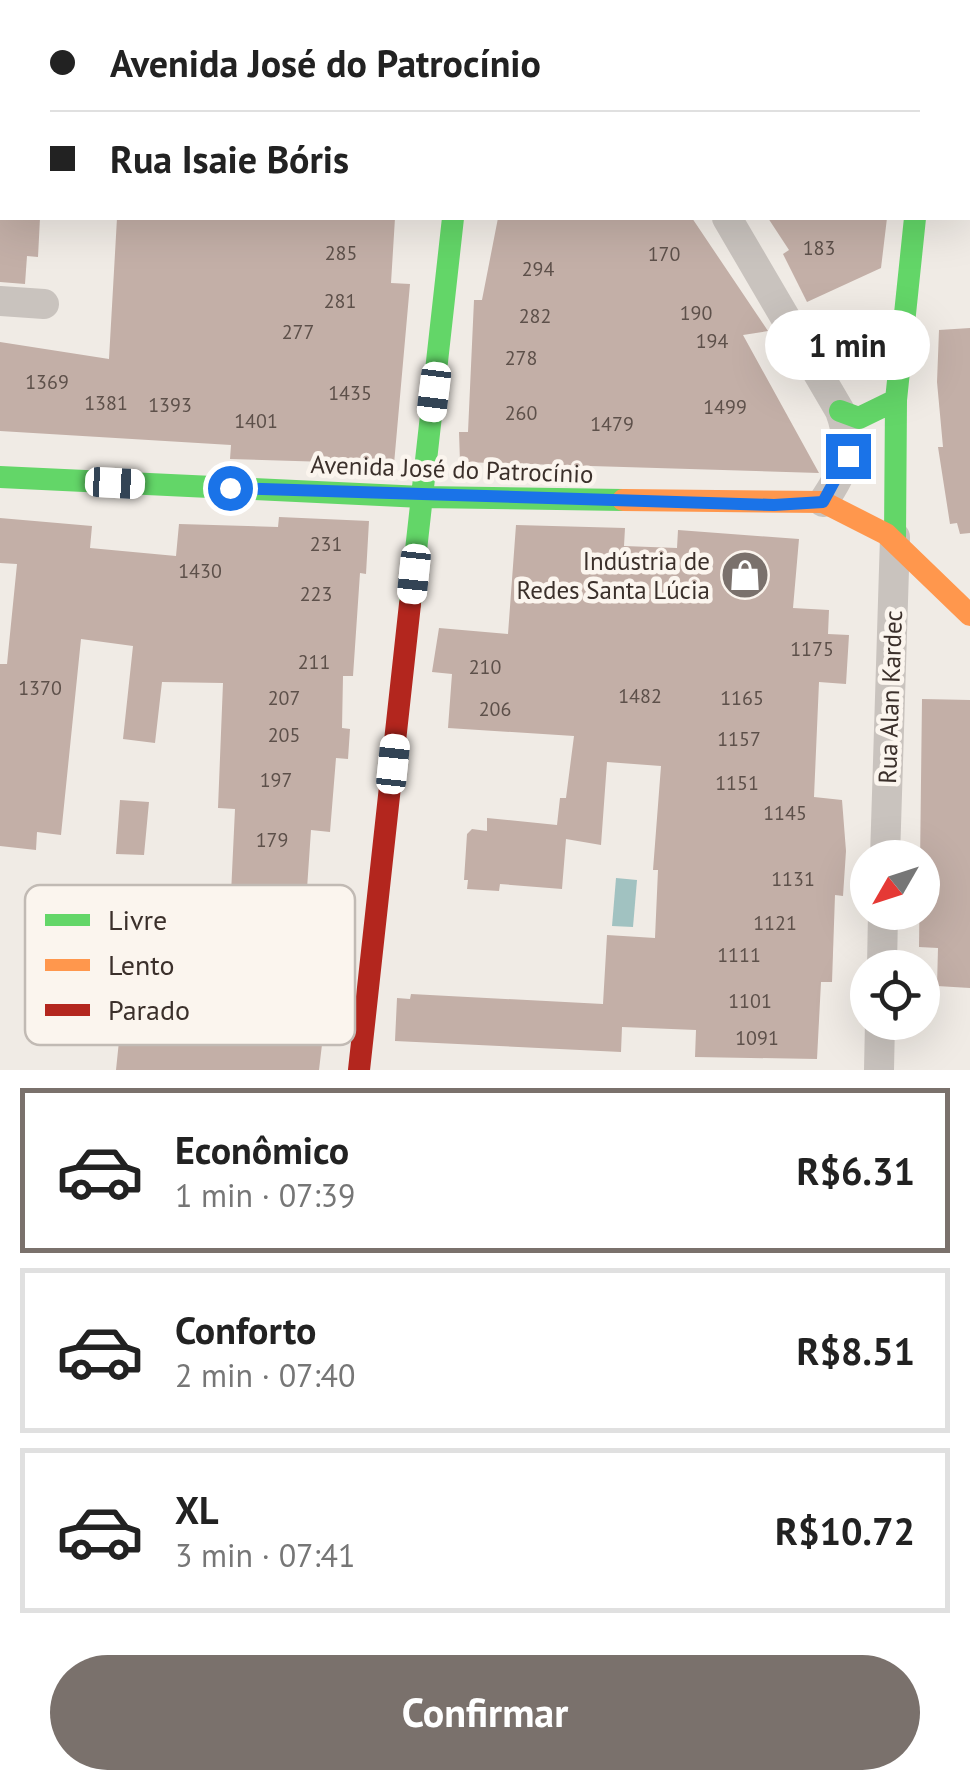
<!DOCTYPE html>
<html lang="pt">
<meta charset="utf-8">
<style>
:root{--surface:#fff;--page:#f2f2f2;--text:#222;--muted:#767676;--line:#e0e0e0;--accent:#7a716c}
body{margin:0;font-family:"PT Sans",sans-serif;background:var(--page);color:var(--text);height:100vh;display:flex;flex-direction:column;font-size:38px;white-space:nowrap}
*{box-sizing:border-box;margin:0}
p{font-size:32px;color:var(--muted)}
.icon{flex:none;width:55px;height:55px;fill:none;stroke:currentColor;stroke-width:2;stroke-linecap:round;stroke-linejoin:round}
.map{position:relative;height:1070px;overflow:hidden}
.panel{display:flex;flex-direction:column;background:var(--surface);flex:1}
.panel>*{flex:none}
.banner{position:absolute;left:0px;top:0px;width:970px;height:220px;box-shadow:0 10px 40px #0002;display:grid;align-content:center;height:220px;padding:0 50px;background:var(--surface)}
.needle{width:65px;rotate:231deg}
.fabs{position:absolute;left:850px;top:840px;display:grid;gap:20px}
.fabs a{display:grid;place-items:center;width:90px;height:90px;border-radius:50%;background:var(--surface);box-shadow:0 10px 40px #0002;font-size:50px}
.end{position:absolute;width:45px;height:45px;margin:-22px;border:12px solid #1a73e8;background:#fff;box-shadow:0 0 0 5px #fff}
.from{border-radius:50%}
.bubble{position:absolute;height:70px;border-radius:35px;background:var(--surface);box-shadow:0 10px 40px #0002;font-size:32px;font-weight:600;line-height:70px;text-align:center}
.car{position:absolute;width:30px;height:60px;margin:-30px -15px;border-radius:12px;box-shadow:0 0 8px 2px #0007;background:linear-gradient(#fff 24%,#345 0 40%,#fff 0 76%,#345 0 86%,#fff 0)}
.banner b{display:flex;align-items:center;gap:35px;height:95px;font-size:38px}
.banner b+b{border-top:2px solid var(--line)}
.banner i{width:25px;height:25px;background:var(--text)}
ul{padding:18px 0 0;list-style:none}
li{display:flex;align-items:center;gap:30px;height:165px;margin:0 20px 15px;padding:0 30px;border:5px solid var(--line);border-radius:0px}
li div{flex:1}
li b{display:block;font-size:38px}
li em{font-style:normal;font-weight:600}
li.selected{border-color:var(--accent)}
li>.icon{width:90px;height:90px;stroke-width:1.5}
.primary-button{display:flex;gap:20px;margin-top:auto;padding:20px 50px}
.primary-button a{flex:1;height:115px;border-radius:60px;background:var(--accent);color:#fff;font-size:40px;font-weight:600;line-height:115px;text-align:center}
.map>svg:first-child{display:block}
.water{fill:#a1c2c1}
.building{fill:#c3afa7}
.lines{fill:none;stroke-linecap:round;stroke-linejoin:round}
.street{stroke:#c9c3be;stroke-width:30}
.fast{stroke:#63d668;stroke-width:22}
.slow{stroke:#ff974d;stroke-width:22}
.jam{stroke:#b3261e;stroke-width:22}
.route{stroke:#1a73e8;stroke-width:12}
.labels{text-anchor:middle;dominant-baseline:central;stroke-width:9;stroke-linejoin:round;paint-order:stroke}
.number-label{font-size:20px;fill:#5d504a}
.street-label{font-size:25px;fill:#3b302b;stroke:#fbf5ee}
.poi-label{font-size:25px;fill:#3b302b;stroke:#fbf5ee;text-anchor:end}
.key{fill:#fbf5ee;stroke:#c1bab4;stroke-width:2.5}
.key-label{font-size:28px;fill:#3b302b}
</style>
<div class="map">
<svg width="970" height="1070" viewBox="0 0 970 1070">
<rect width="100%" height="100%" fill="#f0ebe5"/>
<!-- water -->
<path class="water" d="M616 878 637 880 633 927 612 926Z"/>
<!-- building -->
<path class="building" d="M0 218H40L38 257 27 256 25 284 0 282Z
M117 218H395L391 283 410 284 394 464 230 459 231 445 0 431V342L109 359Z
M498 218H692L768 331 743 335 819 473 460 462 459 432H468L474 300H482Z
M768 218H887L881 268 807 302 783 254 789 250Z
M970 328V533L960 534 957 523 950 524 938 447H943L937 382 939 330Z
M279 517 369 521 366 574 360 573 353 676H343L342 728 350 729 348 759 336 758 330 832 311 830 304 933 324 934 321 976 329 985 319 1070H116L119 1041 97 1038 102 926 131 929 127 974 227 979 235 809 218 808 223 683 162 682 155 743 123 739 133 646 81 639 61 835 37 832 36 850 0 846V664H7L17 564 0 563V518L92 526 90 548 176 556 179 524 278 527Z
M516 525 625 528 624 546 677 548 678 530 799 539 793 608 829 610 828 634 849 635 846 684 819 682 814 797 842 800 846 851 843 896 835 895 832 982H821L817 1059 695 1057 696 1030 622 1027 621 1052 395 1041 397 998 410 999 411 994 603 1004 607 935 655 938 658 870H653L661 766 607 762 601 845 566 839 562 889 500 884 499 891 467 889 468 880H464L467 834 472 829 487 831V818L557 825 560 798H566L574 736 448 728 452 674 432 672 439 628 508 634Z
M922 699 970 700V988L937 986 938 948 919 947Z
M120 800 149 802 144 855 116 854Z"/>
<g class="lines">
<!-- street -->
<path class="street" d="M583 0 584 2
M12 2 13 0
M476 2V0
M0 30 2 24
M727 218 840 411C854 449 845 470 823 502
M0 301 44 304
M885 858 895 537
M882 968 883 912
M879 1070 880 1022"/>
<!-- fast -->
<path class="fast" d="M840 411 859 418 896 400
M0 477 422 497 623 500
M895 537 896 400 915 218
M410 604 453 218"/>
<!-- slow -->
<path class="slow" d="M939 2 940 0
M623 500 823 502 886 534 970 615"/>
<!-- jam -->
<path class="jam" d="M359 1070 410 604"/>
</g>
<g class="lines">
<!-- route -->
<path class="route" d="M230 488 774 505 823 502 848 456"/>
</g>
<!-- icons -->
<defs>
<g id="shop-disc" transform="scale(2.5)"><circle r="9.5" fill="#7a716c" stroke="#fbf5ee"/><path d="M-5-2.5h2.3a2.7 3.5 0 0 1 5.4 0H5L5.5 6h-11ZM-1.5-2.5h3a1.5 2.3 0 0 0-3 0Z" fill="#fff"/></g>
</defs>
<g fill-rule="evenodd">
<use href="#shop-disc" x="745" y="575"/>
</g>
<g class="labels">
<!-- number labels -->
<g class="number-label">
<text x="819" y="248">183</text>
<text x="341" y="253">285</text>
<text x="664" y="254">170</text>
<text x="538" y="269">294</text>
<text x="340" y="301">281</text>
<text x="696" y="313">190</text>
<text x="535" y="316">282</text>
<text x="298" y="332">277</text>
<text x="712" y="341">194</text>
<text x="521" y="358">278</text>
<text x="47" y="382">1369</text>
<text x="350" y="393">1435</text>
<text x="106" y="403">1381</text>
<text x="170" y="405">1393</text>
<text x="725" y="407">1499</text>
<text x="521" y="413">260</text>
<text x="256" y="421">1401</text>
<text x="612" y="424">1479</text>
<text x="326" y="544">231</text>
<text x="200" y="571">1430</text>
<text x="316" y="594">223</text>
<text x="812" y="649">1175</text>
<text x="314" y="662">211</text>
<text x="485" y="667">210</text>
<text x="40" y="688">1370</text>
<text x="640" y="696">1482</text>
<text x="284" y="698">207</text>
<text x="742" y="698">1165</text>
<text x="495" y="709">206</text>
<text x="284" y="735">205</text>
<text x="739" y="739">1157</text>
<text x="276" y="780">197</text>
<text x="737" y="783">1151</text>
<text x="785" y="813">1145</text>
<text x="272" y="840">179</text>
<text x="793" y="879">1131</text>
<text x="775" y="923">1121</text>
<text x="739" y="955">1111</text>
<text x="750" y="1001">1101</text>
<text x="757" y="1038">1091</text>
</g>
<!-- street labels -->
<g class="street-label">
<text transform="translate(452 469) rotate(2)">Avenida José do Patrocínio</text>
<text transform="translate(890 697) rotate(-88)">Rua Alan Kardec</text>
</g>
<!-- poi labels -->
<g class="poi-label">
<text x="710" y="561">Indústria de<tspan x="710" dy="29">Redes Santa Lúcia</tspan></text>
</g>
</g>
<!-- legend -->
<rect x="25" y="885" width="330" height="160" rx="15" class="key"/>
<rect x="45" y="914" width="45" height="12" fill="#63d668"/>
<rect x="45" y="959" width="45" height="12" fill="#ff974d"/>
<rect x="45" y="1004" width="45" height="12" fill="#b3261e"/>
<g class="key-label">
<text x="108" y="930">Livre</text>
<text x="108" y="975">Lento</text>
<text x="108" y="1020">Parado</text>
</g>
</svg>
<div class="fabs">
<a><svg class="needle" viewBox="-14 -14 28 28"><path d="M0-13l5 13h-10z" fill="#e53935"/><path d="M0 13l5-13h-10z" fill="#767676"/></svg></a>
<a><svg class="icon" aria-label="locate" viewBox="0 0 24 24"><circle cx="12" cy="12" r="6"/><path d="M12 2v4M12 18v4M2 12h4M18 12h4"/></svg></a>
</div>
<i class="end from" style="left:230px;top:488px"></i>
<i class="end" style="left:848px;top:456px"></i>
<div class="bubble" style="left:765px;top:310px;width:165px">1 min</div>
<i class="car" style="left:434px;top:392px;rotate:187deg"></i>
<i class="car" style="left:115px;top:483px;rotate:93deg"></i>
<i class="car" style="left:414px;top:574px;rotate:186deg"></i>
<i class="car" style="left:393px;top:764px;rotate:6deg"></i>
<div class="banner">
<b><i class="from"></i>Avenida José do Patrocínio</b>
<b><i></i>Rua Isaie Bóris</b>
</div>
</div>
<section class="panel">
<ul>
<li class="selected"><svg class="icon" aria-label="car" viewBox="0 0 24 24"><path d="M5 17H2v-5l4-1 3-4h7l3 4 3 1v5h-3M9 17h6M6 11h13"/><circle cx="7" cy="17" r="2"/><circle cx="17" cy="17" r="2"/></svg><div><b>Econômico</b><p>1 min · 07:39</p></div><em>R$6.31</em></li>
<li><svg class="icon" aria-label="car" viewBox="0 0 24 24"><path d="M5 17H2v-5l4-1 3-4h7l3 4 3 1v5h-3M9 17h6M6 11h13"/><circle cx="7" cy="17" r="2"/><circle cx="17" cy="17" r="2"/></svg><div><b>Conforto</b><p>2 min · 07:40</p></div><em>R$8.51</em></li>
<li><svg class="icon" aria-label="car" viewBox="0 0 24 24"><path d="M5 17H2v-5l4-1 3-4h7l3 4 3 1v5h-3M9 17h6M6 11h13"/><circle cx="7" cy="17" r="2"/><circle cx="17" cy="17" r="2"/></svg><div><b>XL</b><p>3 min · 07:41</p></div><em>R$10.72</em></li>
</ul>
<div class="primary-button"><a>Confirmar</a></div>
</section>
